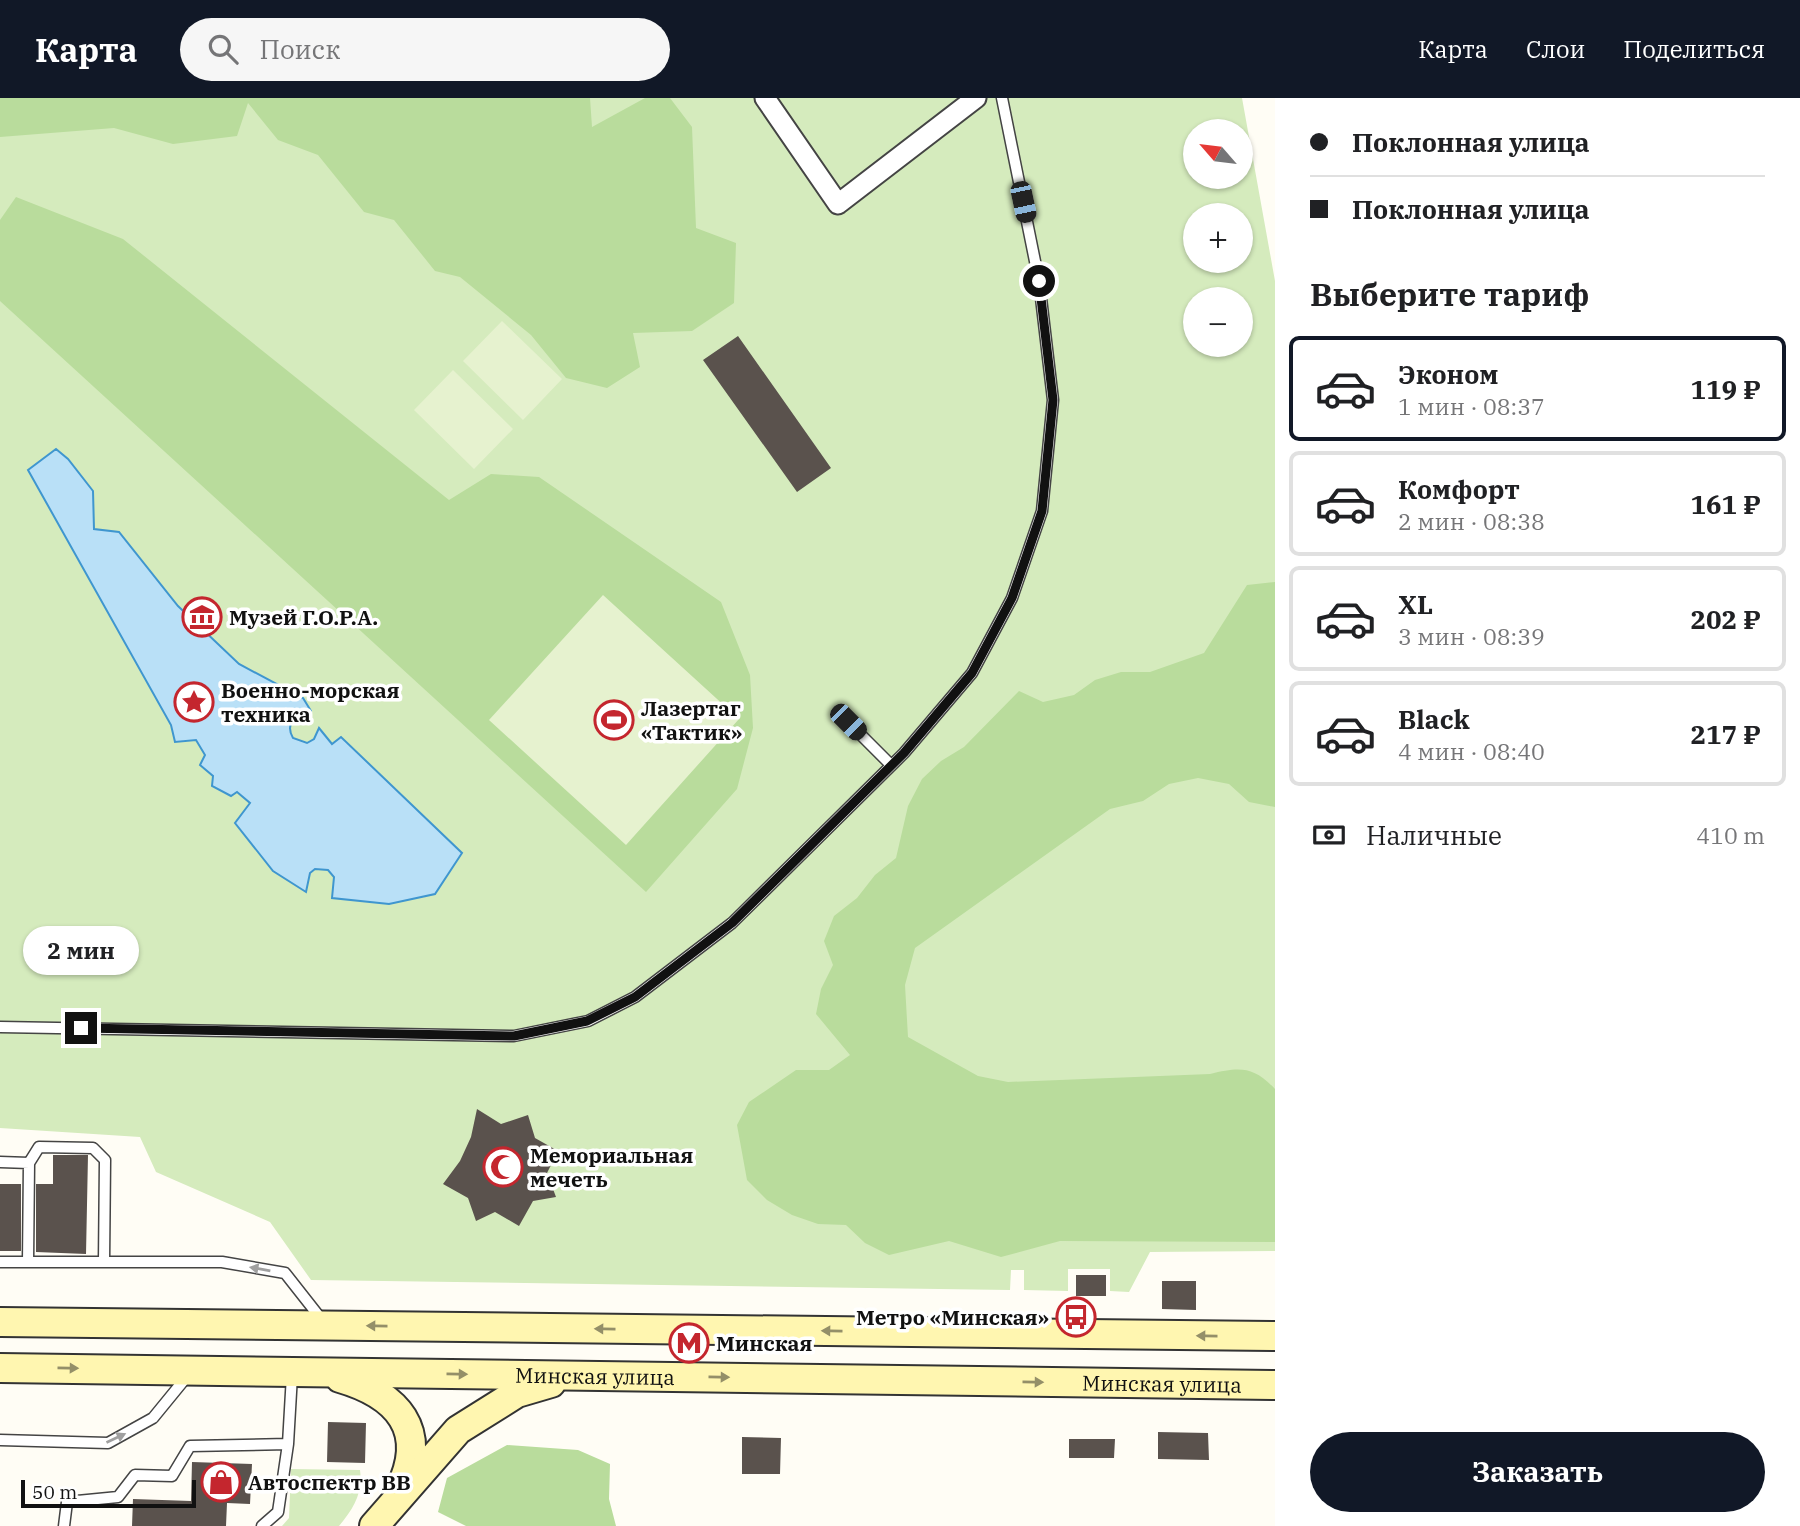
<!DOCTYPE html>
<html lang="ru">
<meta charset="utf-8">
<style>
:root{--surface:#fff;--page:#f6f6f6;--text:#202124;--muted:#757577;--line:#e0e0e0;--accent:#111827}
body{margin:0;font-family:"IBM Plex Serif",serif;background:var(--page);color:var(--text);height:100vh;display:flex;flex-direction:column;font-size:26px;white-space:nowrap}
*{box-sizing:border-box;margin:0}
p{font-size:23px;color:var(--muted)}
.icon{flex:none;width:38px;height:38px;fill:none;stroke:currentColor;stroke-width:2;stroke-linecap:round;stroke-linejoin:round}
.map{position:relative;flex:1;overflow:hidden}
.side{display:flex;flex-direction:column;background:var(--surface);width:525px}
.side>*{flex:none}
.top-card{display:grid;align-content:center;height:154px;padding:0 35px;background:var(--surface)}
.needle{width:46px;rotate:298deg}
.buttons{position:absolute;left:1183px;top:21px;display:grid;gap:14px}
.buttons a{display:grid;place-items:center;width:70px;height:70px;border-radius:50%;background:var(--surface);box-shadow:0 2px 5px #0004;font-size:35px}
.scale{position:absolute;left:21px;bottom:18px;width:175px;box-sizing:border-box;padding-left:7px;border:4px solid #111;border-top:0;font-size:19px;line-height:24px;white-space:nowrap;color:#111;-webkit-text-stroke:5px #fff;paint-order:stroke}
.end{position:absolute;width:32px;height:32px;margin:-16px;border:9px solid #111;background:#fff;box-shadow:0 0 0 4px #fff}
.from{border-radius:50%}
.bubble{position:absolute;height:49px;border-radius:24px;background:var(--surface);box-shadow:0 2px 5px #0004;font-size:23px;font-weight:800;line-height:49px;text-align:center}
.car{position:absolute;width:21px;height:42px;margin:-21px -10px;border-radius:9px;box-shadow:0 0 5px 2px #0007;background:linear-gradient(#222 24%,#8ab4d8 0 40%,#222 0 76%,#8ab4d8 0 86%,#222 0)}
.top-card b{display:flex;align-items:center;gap:24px;height:66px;font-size:26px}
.top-card b+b{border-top:2px solid var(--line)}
.top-card i{width:18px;height:18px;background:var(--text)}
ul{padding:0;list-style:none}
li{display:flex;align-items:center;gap:21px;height:105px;margin:0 14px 10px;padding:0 21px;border:4px solid var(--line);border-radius:10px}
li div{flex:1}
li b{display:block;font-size:26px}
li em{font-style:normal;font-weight:800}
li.current{border-color:var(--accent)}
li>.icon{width:63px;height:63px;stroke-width:1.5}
h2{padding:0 35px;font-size:32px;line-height:84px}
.pay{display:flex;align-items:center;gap:18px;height:77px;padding:0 35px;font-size:26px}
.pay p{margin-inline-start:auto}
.cta{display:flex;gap:14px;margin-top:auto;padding:14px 35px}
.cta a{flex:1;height:80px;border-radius:42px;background:var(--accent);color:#fff;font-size:28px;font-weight:800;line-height:80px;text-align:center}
header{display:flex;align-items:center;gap:42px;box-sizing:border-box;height:98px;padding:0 35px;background:var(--accent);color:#fff}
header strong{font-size:33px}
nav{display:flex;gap:38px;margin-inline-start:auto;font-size:24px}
.search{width:490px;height:63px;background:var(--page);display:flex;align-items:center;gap:18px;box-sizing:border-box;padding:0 24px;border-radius:38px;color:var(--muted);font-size:26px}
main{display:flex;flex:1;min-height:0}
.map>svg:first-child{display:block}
.green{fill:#d5ebbd;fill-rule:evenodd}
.forest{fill:#b9dc9c}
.pitch{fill:#e6f2cf}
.water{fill:#b9e0f7;stroke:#3f96cf;stroke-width:2}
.building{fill:#5a524d}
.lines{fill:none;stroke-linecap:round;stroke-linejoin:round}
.lane-casing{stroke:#444;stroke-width:13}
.street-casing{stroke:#444;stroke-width:23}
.secondary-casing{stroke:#333;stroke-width:32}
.lane{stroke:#fff;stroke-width:10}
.street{stroke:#fff;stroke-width:19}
.secondary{stroke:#fff6b0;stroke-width:28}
.oneway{fill:#a0a0a0}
.oneway2{fill:#948f68}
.route{stroke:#111;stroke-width:9}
.labels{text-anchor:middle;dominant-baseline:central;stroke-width:7;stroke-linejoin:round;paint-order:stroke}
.poi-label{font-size:21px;font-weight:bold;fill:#111;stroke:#fff;text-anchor:start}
.street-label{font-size:21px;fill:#111;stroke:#fff}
</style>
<header>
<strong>Карта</strong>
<div class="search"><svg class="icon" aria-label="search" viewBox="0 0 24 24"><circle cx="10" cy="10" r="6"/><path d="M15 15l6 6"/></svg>Поиск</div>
<nav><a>Карта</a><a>Слои</a><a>Поделиться</a></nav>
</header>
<main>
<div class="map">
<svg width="1275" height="1428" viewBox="0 0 1275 1428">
<rect width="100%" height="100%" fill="#fffdf5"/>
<!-- green -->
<path class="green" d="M0 0H1242L1275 183V1153L1150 1154 1129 1194 1110 1193V1171H1068V1193L1024 1192V1172H1011L1010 1192 311 1182 270 1124 156 1074 140 1039 0 1030ZM1195 33H1241V79H1195ZM1195 117H1241V163H1195ZM1195 201H1241V247H1195Z
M291 1371 360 1372C363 1395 354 1410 339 1428H282L289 1420Z"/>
<!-- forest -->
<path class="forest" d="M0 0H590L592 29 645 0H670L692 29 696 130 736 145 734 205 692 233 633 235 640 269 607 290 566 280 531 237 460 179 435 173 394 122 364 114 318 57 278 42 248 5 237 38 173 46 114 30 0 39Z
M16 99 123 141 449 402 491 376 539 379 721 504 750 577 753 630 737 691 646 794 0 203V122Z
M1275 484V709L1249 704 1229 686 1198 680 1169 686 1143 703 1110 711 915 850 905 887 908 939 978 978 1008 984 1210 976C1240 969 1253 968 1275 991V1144L1060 1143 1001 1159 949 1143 889 1157 865 1145 846 1127 818 1126 792 1117 767 1102 747 1082 737 1027 749 1004 796 972H829L850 957 816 916 821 891 833 867 824 843 834 818 857 800 875 777 896 760 908 708 922 681 941 663 964 649 1019 593 1043 604 1074 597 1095 582 1121 574H1150L1204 555 1247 487Z
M507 1347 578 1352 610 1366 609 1401 616 1428H466L438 1414 447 1380Z"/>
<!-- pitch -->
<path class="pitch" d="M502 223 562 281 523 322 463 263Z
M453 272 513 331 474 371 414 312Z
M603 497 739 621 626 747 489 622Z"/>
<!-- water -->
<path class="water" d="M56 351 68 361 93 393 94 431 119 434 178 508 239 566 303 600 311 613V617C295 613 285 626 293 640L307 645 314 641 319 630 332 646 341 639 462 755 435 796 389 806 332 800 334 779 328 772 315 771 310 775 306 794 273 773 235 725 250 705 237 694 231 698 212 688 213 678 200 667 205 657 196 642 175 644 171 627 28 372Z"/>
<!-- building -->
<path class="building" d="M738 238 831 370 797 394 703 262Z
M477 1011 501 1026 528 1017 535 1040 558 1053 547 1075 556 1099 533 1103 519 1128 495 1114 476 1123 468 1100 443 1086 460 1063 471 1039Z
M53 1057H88L86 1156 36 1154V1086H53Z
M0 1086H21V1153H0Z
M1076 1177H1106V1198H1076Z
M1162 1183H1196V1212L1162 1211Z
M328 1324 366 1325 365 1365 327 1364Z
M1158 1334 1208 1335 1209 1362 1158 1361Z
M742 1339 781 1340 780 1376H742Z
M1069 1341H1115L1114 1360H1069Z
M192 1364 252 1366 250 1406 227 1405 226 1428H132L133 1401 191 1403Z"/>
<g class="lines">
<!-- lane casing -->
<g class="lane-casing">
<path id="lane" d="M848 624 891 667
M0 929 514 938 588 923 635 899 732 825 904 655 972 575 1012 500 1042 413 1053 302 1039 183 1002 0
M0 1064 29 1065
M0 1164H222L285 1175 322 1222
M28 1164 29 1065 39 1049 93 1050 105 1062 104 1164
M0 1342 108 1345 153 1320 189 1276
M64 1428 67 1404 118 1399 135 1377 172 1378 190 1348 288 1346
M262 1428 278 1414 288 1346 292 1277"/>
</g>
<!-- street casing -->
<g class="street-casing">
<path id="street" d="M765 0 838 106 976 0"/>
</g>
<!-- secondary casing -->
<g class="secondary-casing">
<g id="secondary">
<path d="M0 1224 1275 1238"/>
<path id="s1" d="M0 1270 1275 1287"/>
<path d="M340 1280C398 1297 429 1332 400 1391"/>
<path d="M374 1428 458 1332 517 1295 551 1285"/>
</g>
</g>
<!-- lane -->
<use href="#lane" class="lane"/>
<!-- street -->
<use href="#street" class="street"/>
<!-- secondary -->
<use href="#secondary" class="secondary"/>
</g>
<!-- one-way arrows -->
<defs><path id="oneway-solid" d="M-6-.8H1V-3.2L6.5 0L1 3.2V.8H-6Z" transform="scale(1.75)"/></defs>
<g class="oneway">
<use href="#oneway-solid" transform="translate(260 1171) rotate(-170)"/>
<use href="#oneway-solid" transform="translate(116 1340) rotate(-25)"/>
</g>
<g class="oneway2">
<use href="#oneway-solid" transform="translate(377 1228) rotate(-179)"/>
<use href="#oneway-solid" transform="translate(605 1231) rotate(-179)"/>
<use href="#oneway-solid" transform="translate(832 1233) rotate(-179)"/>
<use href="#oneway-solid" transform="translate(1207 1238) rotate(-179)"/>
<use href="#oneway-solid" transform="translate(68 1270) rotate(1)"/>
<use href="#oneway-solid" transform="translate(457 1276) rotate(1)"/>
<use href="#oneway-solid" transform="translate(719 1279) rotate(1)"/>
<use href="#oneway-solid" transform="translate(1033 1284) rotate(1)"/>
</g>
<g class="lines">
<!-- route -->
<path class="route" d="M81 930 514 938 587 923 635 899 732 825 904 655 972 575 1012 500 1042 413 1053 302 1039 183"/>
</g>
<!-- icons -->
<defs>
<g id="museum-ring" transform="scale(2.0125)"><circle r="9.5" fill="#fff" stroke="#c4262e" stroke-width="1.5"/><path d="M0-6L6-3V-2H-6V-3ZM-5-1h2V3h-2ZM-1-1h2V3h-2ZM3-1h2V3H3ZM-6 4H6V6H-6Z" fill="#c4262e"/></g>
<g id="sight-ring" transform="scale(2.0125)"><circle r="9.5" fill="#fff" stroke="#c4262e" stroke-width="1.5"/><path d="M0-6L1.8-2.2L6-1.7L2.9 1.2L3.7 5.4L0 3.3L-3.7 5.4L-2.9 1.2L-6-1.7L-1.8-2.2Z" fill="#c4262e"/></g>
<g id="stadium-ring" transform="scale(2.0125)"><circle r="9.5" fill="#fff" stroke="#c4262e" stroke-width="1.5"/><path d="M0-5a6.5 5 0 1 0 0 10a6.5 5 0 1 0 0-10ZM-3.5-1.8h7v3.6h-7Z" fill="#c4262e"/></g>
<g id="mosque-ring" transform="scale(2.0125)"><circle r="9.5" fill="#fff" stroke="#c4262e" stroke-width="1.5"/><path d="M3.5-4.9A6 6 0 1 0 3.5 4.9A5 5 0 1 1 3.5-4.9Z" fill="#c4262e"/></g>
<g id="bus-ring" transform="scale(2.0125)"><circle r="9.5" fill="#fff" stroke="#c4262e" stroke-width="1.5"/><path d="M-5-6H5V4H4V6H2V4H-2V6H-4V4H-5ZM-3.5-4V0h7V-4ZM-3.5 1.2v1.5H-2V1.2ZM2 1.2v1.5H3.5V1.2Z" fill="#c4262e"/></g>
<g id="metro-ring" transform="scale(2.0125)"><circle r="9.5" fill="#fff" stroke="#c4262e" stroke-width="1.5"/><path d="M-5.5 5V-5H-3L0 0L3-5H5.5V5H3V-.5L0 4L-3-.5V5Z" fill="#c4262e"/></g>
<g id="shop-ring" transform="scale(2.0125)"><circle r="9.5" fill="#fff" stroke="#c4262e" stroke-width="1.5"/><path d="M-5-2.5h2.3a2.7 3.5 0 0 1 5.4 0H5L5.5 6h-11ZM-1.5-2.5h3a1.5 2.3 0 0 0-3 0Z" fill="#c4262e"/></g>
</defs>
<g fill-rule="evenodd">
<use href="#museum-ring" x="202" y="519"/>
<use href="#sight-ring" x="194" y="604"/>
<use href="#stadium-ring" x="614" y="622"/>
<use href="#mosque-ring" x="503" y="1069"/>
<use href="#bus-ring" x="1076" y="1219"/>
<use href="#metro-ring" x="689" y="1245"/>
<use href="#shop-ring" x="221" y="1384"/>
</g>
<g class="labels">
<!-- poi labels -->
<g class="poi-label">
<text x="229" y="519">Музей Г.О.Р.А.</text>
<text x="221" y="592">Военно-морская<tspan x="221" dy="24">техника</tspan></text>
<text x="641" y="610">Лазертаг<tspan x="641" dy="24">«Тактик»</tspan></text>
<text x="530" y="1057">Мемориальная<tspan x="530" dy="24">мечеть</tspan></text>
<text x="1049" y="1219" text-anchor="end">Метро «Минская»</text>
<text x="716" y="1245">Минская</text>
<text x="248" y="1384">Автоспектр ВВ</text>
</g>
<!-- street labels -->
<g class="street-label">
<text stroke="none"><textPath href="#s1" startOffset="595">Минская улица</textPath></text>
<text stroke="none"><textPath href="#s1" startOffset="1162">Минская улица</textPath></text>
</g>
</g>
</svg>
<div class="buttons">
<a><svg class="needle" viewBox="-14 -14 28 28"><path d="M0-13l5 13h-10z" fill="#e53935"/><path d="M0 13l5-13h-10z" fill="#757577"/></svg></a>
<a>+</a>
<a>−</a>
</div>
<div class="scale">50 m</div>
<i class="end from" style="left:1039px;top:183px"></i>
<i class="end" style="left:81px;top:930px"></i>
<div class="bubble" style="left:23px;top:828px;width:116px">2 мин</div>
<i class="car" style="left:1023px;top:104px;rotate:168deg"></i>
<i class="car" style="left:848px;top:624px;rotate:135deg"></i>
</div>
<section class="side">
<div class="top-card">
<b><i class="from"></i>Поклонная улица</b>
<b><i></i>Поклонная улица</b>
</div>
<h2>Выберите тариф</h2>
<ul>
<li class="current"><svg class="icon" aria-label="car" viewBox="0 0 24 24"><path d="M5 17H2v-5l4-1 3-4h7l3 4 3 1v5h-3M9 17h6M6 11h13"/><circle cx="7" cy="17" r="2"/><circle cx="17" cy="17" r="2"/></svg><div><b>Эконом</b><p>1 мин · 08:37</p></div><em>119 ₽</em></li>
<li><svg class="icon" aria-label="car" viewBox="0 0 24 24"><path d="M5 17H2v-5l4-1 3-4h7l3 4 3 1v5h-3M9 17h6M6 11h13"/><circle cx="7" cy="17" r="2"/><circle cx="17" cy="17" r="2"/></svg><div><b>Комфорт</b><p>2 мин · 08:38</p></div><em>161 ₽</em></li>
<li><svg class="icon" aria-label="car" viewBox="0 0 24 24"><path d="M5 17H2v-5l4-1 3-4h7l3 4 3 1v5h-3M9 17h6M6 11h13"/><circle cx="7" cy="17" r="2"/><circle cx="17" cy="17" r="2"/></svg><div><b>XL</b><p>3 мин · 08:39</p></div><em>202 ₽</em></li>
<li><svg class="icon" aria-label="car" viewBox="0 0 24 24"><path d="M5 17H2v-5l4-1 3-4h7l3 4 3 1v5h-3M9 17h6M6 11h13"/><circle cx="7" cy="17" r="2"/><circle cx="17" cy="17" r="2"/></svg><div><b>Black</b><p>4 мин · 08:40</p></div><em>217 ₽</em></li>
</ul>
<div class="pay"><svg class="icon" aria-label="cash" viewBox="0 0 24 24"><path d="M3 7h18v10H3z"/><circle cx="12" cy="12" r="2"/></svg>Наличные<p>410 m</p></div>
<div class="cta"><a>Заказать</a></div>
</section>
</main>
